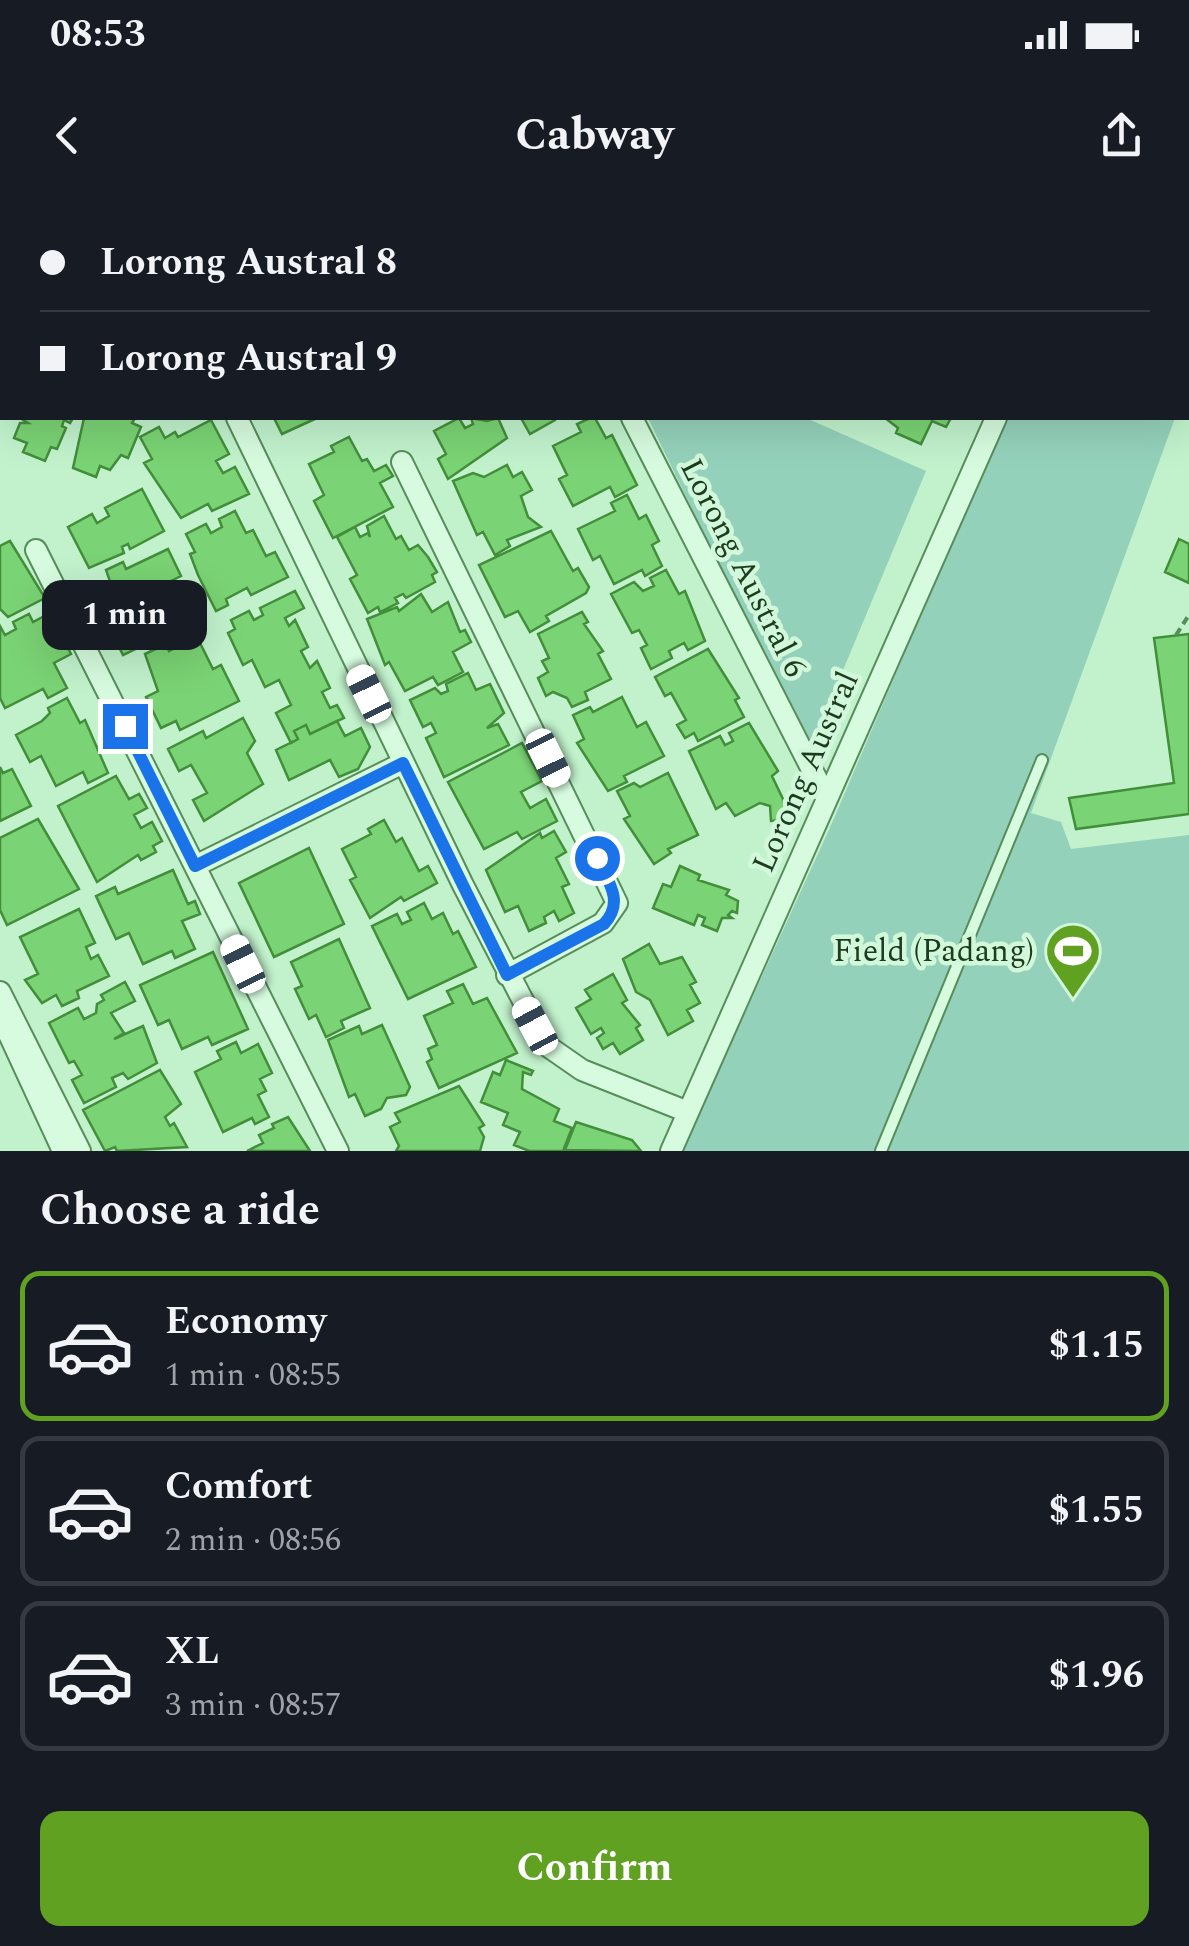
<!DOCTYPE html>
<meta charset="utf-8">
<style>
:root{--surface:#171b24;--page:#20242c;--text:#f1f3f6;--muted:#9ea1a6;--line:#363941;--accent:#60a122}
body{margin:0;font-family:Spectral,serif;background:var(--page);color:var(--text);height:100vh;display:flex;flex-direction:column;font-size:38px;white-space:nowrap}
*{box-sizing:border-box;margin:0}
p{font-size:32px;color:var(--muted)}
.icon{flex:none;width:55px;height:55px;fill:none;stroke:currentColor;stroke-width:2;stroke-linecap:round;stroke-linejoin:round}
.map{position:relative;height:951px;overflow:hidden}
.panel{display:flex;flex-direction:column;background:var(--surface);flex:1}
.panel>*{flex:none}
.top-card{position:absolute;left:0px;top:0px;width:1190px;height:220px;box-shadow:0 10px 40px #0002;display:grid;align-content:center;height:220px;padding:0 40px;background:var(--surface)}
.end{position:absolute;width:45px;height:45px;margin:-22px;border:12px solid #1a73e8;background:#fff;box-shadow:0 0 0 5px #fff}
.from{border-radius:50%}
.bubble{position:absolute;height:70px;border-radius:20px;background:var(--surface);box-shadow:0 10px 40px #0002;font-size:32px;font-weight:700;line-height:70px;text-align:center}
.car{position:absolute;width:30px;height:60px;margin:-30px -15px;border-radius:12px;box-shadow:0 0 8px 2px #0007;background:linear-gradient(#fff 24%,#345 0 40%,#fff 0 76%,#345 0 86%,#fff 0)}
.top-card b{display:flex;align-items:center;gap:35px;height:95px;font-size:38px}
.top-card b+b{border-top:2px solid var(--line)}
.top-card i{width:25px;height:25px;background:var(--text)}
ul{padding:0;list-style:none}
li{display:flex;align-items:center;gap:30px;height:150px;margin:0 20px 15px;padding:0 20px;border:5px solid var(--line);border-radius:20px}
li div{flex:1}
li b{display:block;font-size:38px}
li em{font-style:normal;font-weight:700}
li.selected{border-color:var(--accent)}
li>.icon{width:90px;height:90px;stroke-width:1.5}
h2{padding:0 40px;font-size:45px;line-height:120px}
.action{display:flex;gap:20px;margin-top:auto;padding:20px 40px}
.action a{flex:1;height:115px;border-radius:20px;background:var(--accent);color:#fff;font-size:40px;font-weight:700;line-height:115px;text-align:center}
.status{display:flex;justify-content:space-between;align-items:center;height:70px;padding:0 50px;background:var(--surface);direction:ltr}
.status svg{height:28px;fill:currentColor}
header{display:flex;justify-content:space-between;align-items:center;height:130px;padding:0 40px;background:var(--surface);font-size:45px;font-weight:700}
.map>svg:first-child{display:block}
.green{fill:#94d1bb}
.building{fill:#7ad374;stroke:#428e3b;stroke-width:2.5}
.lines{fill:none;stroke-linecap:round;stroke-linejoin:round}
.service-casing{stroke:#578d5a;stroke-width:14}
.minor-casing{stroke:#578d5a;stroke-width:24}
.path{stroke:#578d5a;stroke-width:4;stroke-dasharray:8 5;stroke-linecap:butt}
.service{stroke:#d6fbde;stroke-width:10}
.minor{stroke:#d6fbde;stroke-width:20}
.route{stroke:#1a73e8;stroke-width:12}
.labels{text-anchor:middle;dominant-baseline:central;stroke-width:9;stroke-linejoin:round;paint-order:stroke}
.street-label{font-size:32px;fill:#1d3b1d;stroke:#d2f8db}
.poi-label{font-size:32px;fill:#1d3b1d;stroke:#d2f8db;text-anchor:end}
</style>
<div class="status"><b>08:53</b><svg viewBox="0 0 49 12"><path d="M0 12V9h3v3zM5 12V6h3v6zM10 12V3h3v9zM15 12V0h3v12zM26 1h20v11H26zM47 4h2v5h-2z"/></svg></div>
<header><svg class="icon" aria-label="back" viewBox="0 0 24 24"><path d="M15 5l-7 7 7 7"/></svg>Cabway<svg class="icon" aria-label="share" viewBox="0 0 24 24"><path d="M12 15V3M7 8l5-5 5 5M5 13v7h14v-7"/></svg></header>
<div class="map">
<svg width="1189" height="951" viewBox="0 0 1189 951">
<rect width="100%" height="100%" fill="#c1f2cc"/>
<!-- green -->
<path class="green" d="M648 218H806L926 271 809 552Z
M1005 218H1175L1031 613 1061 622 1071 649 1189 635V951H682L832 623Z"/>
<!-- building -->
<path class="building" d="M20 218H73L70 223 64 220 62 226 66 228 57 249 51 247 45 261 23 252 27 243 14 238 20 223H28Z
M84 218H135L132 223 141 227 128 258 121 255 110 270 100 266 96 277 73 268Z
M274 218H317L282 234Z
M459 218 465 228 473 224 471 218 487 221 498 218 507 238 448 279 438 259 446 254 434 231Z
M521 218H555V220L530 234Z
M590 218H595L606 238 612 235 637 285 615 297 610 287 573 306 559 279 567 275 553 246 581 232 577 224Z
M885 218H951L946 227 932 221 921 244 896 233 898 228Z
M211 220 229 254 216 261 223 273 235 267 249 294 212 311 208 304 181 318 144 263 152 259 140 237 159 227 165 238 175 232 178 237Z
M349 237 362 261 367 259 374 271 386 265 393 276 380 283 393 307 333 338 314 301 324 295 309 264 334 252 331 246Z
M507 265 513 277 522 272 532 290 521 296 528 317 541 327 507 340 510 346 495 355 483 332 477 335 453 281 473 273 484 277Z
M142 289 164 331 130 349 128 344 122 347 124 353 89 368 68 327 92 314 97 323 109 316 105 308Z
M627 295 639 319 646 315 659 341 652 345 662 366 645 376 642 370 614 384 600 356 593 360 578 329 615 311 611 303Z
M235 311 246 333 253 330 266 356 275 352 288 377 251 395 247 388 226 399 228 405 216 411 198 375 190 354 195 352 186 334 206 324 211 333 222 327 219 319Z
M384 316 396 339 401 336 409 350 418 345 428 357 437 372 432 375 435 382 406 398 403 394 395 398 398 403 380 412 378 407 368 413 350 379 357 375 337 337 355 327 360 337 368 333 370 337 367 326Z
M551 331 573 371 578 368 589 387 586 393 546 416 549 421 530 432 518 411 505 417 479 365Z
M1179 339 1189 344V383L1165 372Z
M10 341 45 398 8 417 0 409V346Z
M168 349 181 376 167 383 187 424 123 455 112 433 126 427 106 370 123 362 126 369Z
M666 370 679 394 685 391 705 441 688 450 684 443 669 451 672 458 651 469 641 448 647 445 639 430 632 433 611 394 634 382 643 391 654 386 650 378Z
M295 391 304 408 285 418 289 426 295 420 308 447 301 451 310 468 317 461 330 488 322 492 330 508 337 505 344 518 310 534 306 525 294 531 298 539 291 543 276 513 291 505 279 480 265 487 252 460 243 465 228 433 235 429 231 420 249 411 254 420 263 415 260 408Z
M421 394 432 412 448 402 460 432 465 430 471 442 453 452 463 472 438 485 433 477 405 491 389 462 385 465 367 419 397 407 399 411Z
M582 412 588 422 584 424 603 451 598 454 611 479 585 492 588 500 572 507 567 498 553 492 546 496 538 478 548 472 542 461 549 458 538 434Z
M50 413 71 454 54 463 67 488 48 498 43 489 5 508 0 498V426L5 435 16 429 13 422 29 414 33 422Z
M1189 434V614L1076 629 1069 598 1174 583 1154 438Z
M197 437 213 469 221 465 239 501 180 530 176 521 161 528 146 497 158 491 145 454 166 444 169 451Z
M708 449 739 498 735 500 744 517 698 541 694 533 685 538 677 525 686 520 671 493 665 496 655 477Z
M468 473 476 490 490 484 504 513 487 528 498 524 509 545 444 577 426 538 436 533 431 523 423 527 410 500 435 488 441 494 448 491 446 484Z
M622 497 637 527 646 522 664 556 624 576 627 582 608 591 577 543 584 539 573 515 590 507 593 512Z
M67 498 80 523 85 520 108 573 88 583 83 572 56 586 41 556 30 562 16 535 42 521 50 513 48 508Z
M243 518 255 541 247 553 263 584 204 621 193 600 207 593 191 565 179 571 168 549 203 531 206 538Z
M337 521 345 536 361 528 370 547 358 569 339 577 330 560 289 580 276 550 298 539 294 531 306 525 310 534Z
M749 523 778 571 772 576 783 599 784 620 771 621 770 606 760 603 735 616 726 603 716 609 689 551 720 536 725 545 733 541 729 533Z
M522 543 542 581 521 592 530 608 546 599 557 621 522 639 517 632 484 649 448 582Z
M0 567 3 573 12 569 31 606 0 621Z
M668 573 698 635 668 649 671 653 654 664 624 619 630 616 617 591 634 583 640 587Z
M116 576 129 599 139 594 147 608 134 615 141 628 152 622 162 641 153 646 156 652 141 660 138 655 97 682 58 606Z
M38 619 79 689 7 725 0 710V638Z
M384 620 396 642 402 638 419 671 428 666 437 683 404 701 401 697 370 718 350 680 356 677 342 649 371 634 368 629Z
M554 631 566 652 556 658 569 684 562 687 574 713 559 721 554 711 544 717 546 723 529 731 518 706 505 712 486 670 540 633 542 638Z
M309 648 344 724 274 757 239 683Z
M680 666 700 675 698 680 729 690 726 695 738 701 737 713 732 711 728 715 732 718H722L717 731 702 725 705 718 698 715 694 725 653 708 663 684 671 687Z
M173 670 188 704 195 701 200 714 182 721 195 749 175 758 172 751 143 764 129 733 116 739 96 696 115 687 118 694Z
M424 703 432 719 443 713 453 734 458 731 476 767 408 799 372 726 397 714 402 724 411 720 407 712Z
M79 709 95 743 86 747 91 759 98 755 109 776 77 791 79 798 62 806 56 795 42 803 25 780 38 774 20 737Z
M339 739 370 808 341 821 344 828 326 837 316 815 309 819 295 789 302 786 291 762Z
M649 744 660 764 682 757 696 782 690 785 700 803 687 810 693 821 668 835 650 800 636 792 623 759Z
M213 752 248 829 212 845 208 837 182 849 169 820 158 825 140 785Z
M613 774 627 800 622 803 640 825 636 828 643 840 620 854 613 843 603 849 597 838 604 833 601 828 591 834 576 808 591 799 585 790Z
M125 782 135 801 111 813 124 833 114 839 143 826 157 863 128 879 123 873 112 878 116 887 84 903 72 880 82 875 74 861 69 863 49 823 78 808 84 819 96 813 97 804 104 800 101 795Z
M463 784 473 804 487 798 517 853 439 888 427 862 432 859 428 849 437 845 424 816 453 803 447 791Z
M382 825 410 887 406 895 387 898 381 909 365 916 355 894 349 897 328 840 359 826 362 834Z
M236 842 241 853 258 844 272 873 260 879 266 891 258 895 269 917 255 924 252 918 223 932 195 872 221 859 217 851Z
M506 860 533 871 531 875 523 872 522 889 559 909 554 921 572 928 563 951H529L514 945 520 932 503 925 508 913 481 902 493 872 500 875Z
M160 870 181 904 165 917 170 926 174 923 187 947 117 951 115 947 105 951 83 910Z
M459 886 484 925 479 928 484 937 480 951H396L399 946 390 927 400 922 395 913Z
M288 917 310 951H247L263 943 259 935 274 928 272 924Z
M576 922 632 940 641 951 565 950Z"/>
<g class="lines">
<!-- service casing -->
<g class="service-casing">
<path id="service" d="M881 951 1042 560"/>
</g>
<!-- minor casing -->
<g class="minor-casing">
<path id="minor" d="M621 0 626 2
M333 2 334 0
M1092 2 1093 0
M0 132 2 133
M237 218 463 685 546 845 582 870 688 912
M632 218 827 599
M402 262 617 703 603 723 507 775
M36 350 338 951
M195 666 403 563
M0 792 80 951
M0 815 63 951
M671 951 996 218"/>
</g>
<!-- path -->
<path class="path" d="M1176 435 1189 415"/>
<!-- service -->
<use href="#service" class="service"/>
<!-- minor -->
<use href="#minor" class="minor"/>
</g>
<g class="lines">
<!-- route -->
<path class="route" d="M125 526 195 666 403 563 507 775 604 724C625 702 608 681 597 658"/>
</g>
<!-- icons -->
<defs>
<g id="stadium-pin" transform="scale(2.875)"><path d="M0 17L-7.5 6A9.5 9.5 0 1 1 7.5 6Z" fill="#60a122" stroke="#d2f8db"/><path d="M0-5a6.5 5 0 1 0 0 10a6.5 5 0 1 0 0-10ZM-3.5-1.8h7v3.6h-7Z" fill="#fff"/></g>
</defs>
<g fill-rule="evenodd">
<use href="#stadium-pin" x="1073" y="751"/>
</g>
<g class="labels">
<!-- street labels -->
<g class="street-label">
<text transform="translate(743 368) rotate(63)">Lorong Austral 6</text>
<text transform="translate(806 572) rotate(-66)">Lorong Austral</text>
</g>
<!-- poi labels -->
<g class="poi-label">
<text x="1034" y="751">Field (Padang)</text>
</g>
</g>
</svg>
<i class="end from" style="left:597px;top:658px"></i>
<i class="end" style="left:125px;top:526px"></i>
<div class="bubble" style="left:42px;top:380px;width:165px">1 min</div>
<i class="car" style="left:369px;top:494px;rotate:334deg"></i>
<i class="car" style="left:548px;top:558px;rotate:154deg"></i>
<i class="car" style="left:243px;top:764px;rotate:334deg"></i>
<i class="car" style="left:535px;top:826px;rotate:332deg"></i>
<div class="top-card">
<b><i class="from"></i>Lorong Austral 8</b>
<b><i></i>Lorong Austral 9</b>
</div>
</div>
<section class="panel">
<h2>Choose a ride</h2>
<ul>
<li class="selected"><svg class="icon" aria-label="car" viewBox="0 0 24 24"><path d="M5 17H2v-5l4-1 3-4h7l3 4 3 1v5h-3M9 17h6M6 11h13"/><circle cx="7" cy="17" r="2"/><circle cx="17" cy="17" r="2"/></svg><div><b>Economy</b><p>1 min · 08:55</p></div><em>$1.15</em></li>
<li><svg class="icon" aria-label="car" viewBox="0 0 24 24"><path d="M5 17H2v-5l4-1 3-4h7l3 4 3 1v5h-3M9 17h6M6 11h13"/><circle cx="7" cy="17" r="2"/><circle cx="17" cy="17" r="2"/></svg><div><b>Comfort</b><p>2 min · 08:56</p></div><em>$1.55</em></li>
<li><svg class="icon" aria-label="car" viewBox="0 0 24 24"><path d="M5 17H2v-5l4-1 3-4h7l3 4 3 1v5h-3M9 17h6M6 11h13"/><circle cx="7" cy="17" r="2"/><circle cx="17" cy="17" r="2"/></svg><div><b>XL</b><p>3 min · 08:57</p></div><em>$1.96</em></li>
</ul>
<div class="action"><a>Confirm</a></div>
</section>
